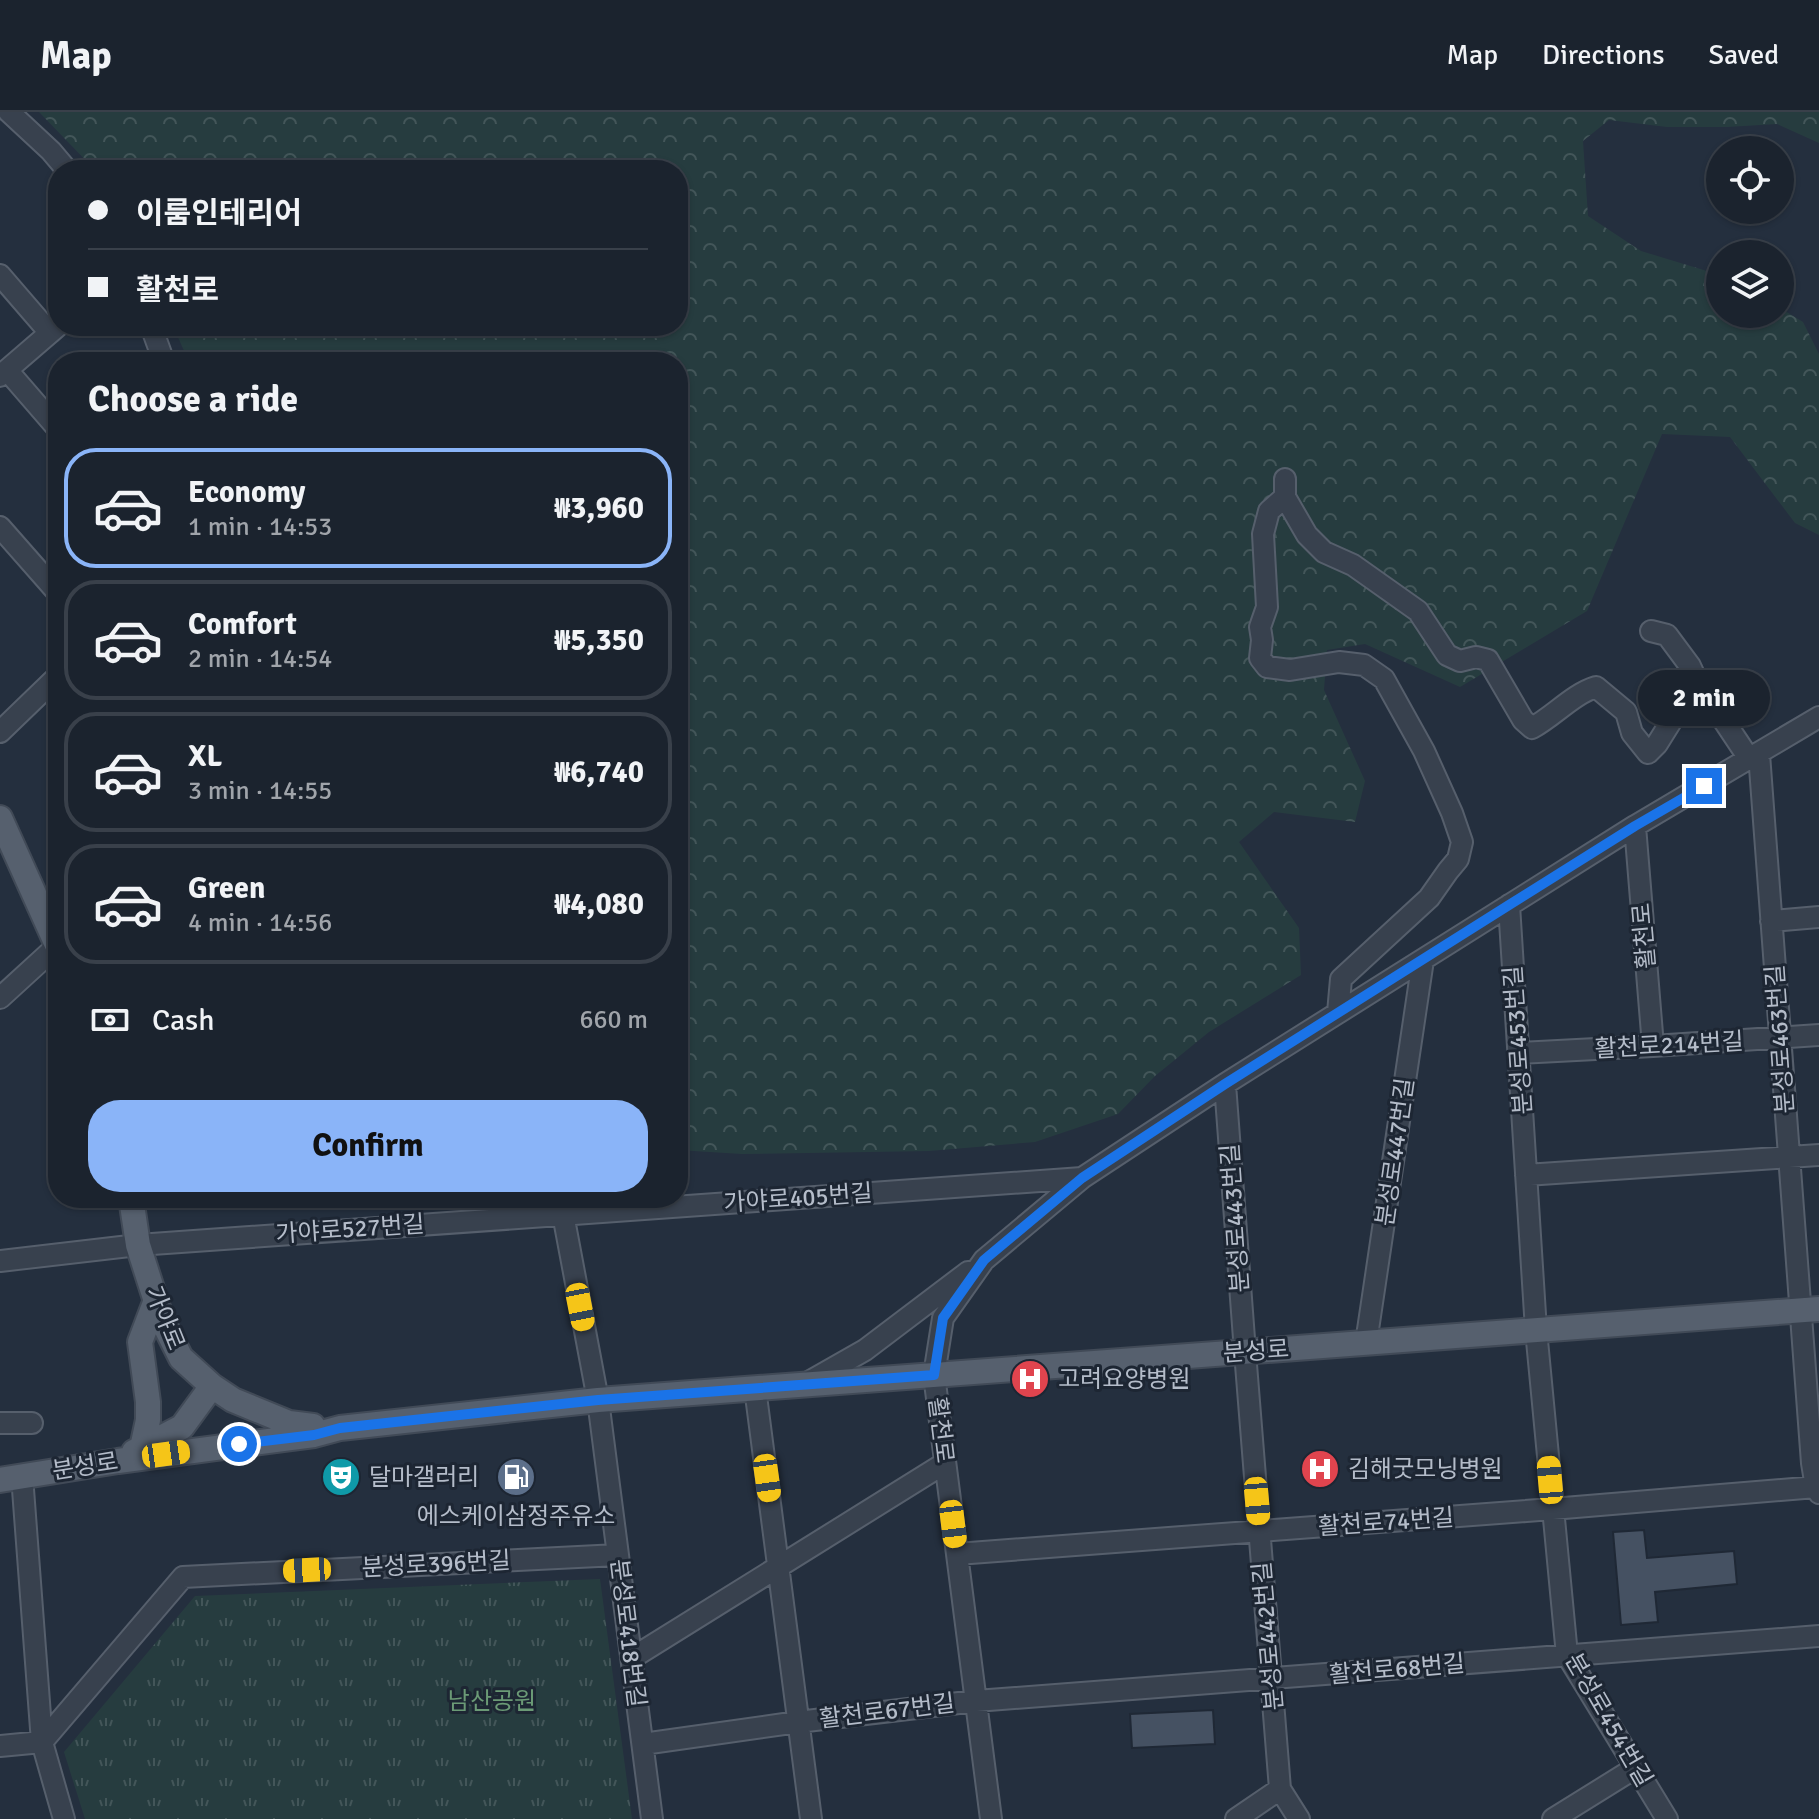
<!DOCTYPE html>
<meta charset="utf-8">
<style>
:root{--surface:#1b232e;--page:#242b36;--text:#f1f3f6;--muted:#a0a4aa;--line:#39404a;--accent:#8ab4f8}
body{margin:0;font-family:Signika,"Noto Sans KR",sans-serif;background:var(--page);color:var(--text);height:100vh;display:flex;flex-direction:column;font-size:30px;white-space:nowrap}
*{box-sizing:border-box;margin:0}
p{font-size:26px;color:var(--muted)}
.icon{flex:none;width:44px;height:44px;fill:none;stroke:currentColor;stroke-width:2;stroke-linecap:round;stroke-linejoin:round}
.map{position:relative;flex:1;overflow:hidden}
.sheet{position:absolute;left:48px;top:240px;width:640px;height:856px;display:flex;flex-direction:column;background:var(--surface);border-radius:32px;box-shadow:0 2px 6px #0004,0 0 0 2px var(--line)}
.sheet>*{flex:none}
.banner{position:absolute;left:48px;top:48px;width:640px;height:176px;border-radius:32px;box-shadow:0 2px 6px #0004,0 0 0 2px var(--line);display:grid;align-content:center;height:176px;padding:0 40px;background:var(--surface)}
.tools{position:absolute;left:1706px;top:24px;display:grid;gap:16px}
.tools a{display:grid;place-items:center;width:88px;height:88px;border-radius:50%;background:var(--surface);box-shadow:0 2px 6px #0004,0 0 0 2px var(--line);font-size:40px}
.end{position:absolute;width:36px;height:36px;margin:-18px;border:10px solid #1a73e8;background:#fff;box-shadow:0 0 0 4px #fff}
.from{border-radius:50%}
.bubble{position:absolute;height:56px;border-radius:28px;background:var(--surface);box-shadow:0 2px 6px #0004,0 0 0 2px var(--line);font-size:26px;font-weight:700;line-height:56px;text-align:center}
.car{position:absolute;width:24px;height:48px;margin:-24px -12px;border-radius:10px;box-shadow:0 0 6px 2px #0007;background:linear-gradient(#f5c518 24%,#345 0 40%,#f5c518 0 76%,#345 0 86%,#f5c518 0)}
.banner b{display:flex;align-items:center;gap:28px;height:76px;font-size:30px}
.banner b+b{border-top:2px solid var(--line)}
.banner i{width:20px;height:20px;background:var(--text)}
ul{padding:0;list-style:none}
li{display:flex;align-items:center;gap:24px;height:120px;margin:0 16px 12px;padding:0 24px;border:4px solid var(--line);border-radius:32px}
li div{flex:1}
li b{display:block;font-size:30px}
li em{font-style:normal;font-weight:700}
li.on{border-color:var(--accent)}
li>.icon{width:72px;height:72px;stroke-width:1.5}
h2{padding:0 40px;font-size:36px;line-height:96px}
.pay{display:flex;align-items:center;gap:20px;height:88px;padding:0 40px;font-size:30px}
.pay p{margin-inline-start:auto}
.cta{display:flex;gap:16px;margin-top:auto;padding:16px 40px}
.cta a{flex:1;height:92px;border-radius:32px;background:var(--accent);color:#111;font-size:32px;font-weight:700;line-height:92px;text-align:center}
header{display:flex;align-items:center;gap:48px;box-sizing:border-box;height:112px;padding:0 40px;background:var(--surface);border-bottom:2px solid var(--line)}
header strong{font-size:38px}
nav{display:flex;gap:44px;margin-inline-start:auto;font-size:28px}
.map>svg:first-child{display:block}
.forest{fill:url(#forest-crowns)}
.park{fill:url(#park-tufts)}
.building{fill:#455162;stroke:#1f2835;stroke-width:2}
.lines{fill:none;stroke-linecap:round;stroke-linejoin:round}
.minor-casing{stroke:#565f6c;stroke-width:24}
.major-casing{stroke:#414a57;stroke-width:28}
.minor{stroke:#38414e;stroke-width:20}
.major{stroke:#56606e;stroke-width:24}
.route{stroke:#1a73e8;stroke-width:10}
.labels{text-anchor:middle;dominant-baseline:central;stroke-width:6;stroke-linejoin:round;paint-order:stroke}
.street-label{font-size:24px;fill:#b4bcc9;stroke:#1d2633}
.poi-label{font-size:24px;fill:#b4bcc9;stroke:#1d2633;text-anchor:start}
.park-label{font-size:24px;fill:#6b9a76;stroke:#1d2633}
</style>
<header>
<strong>Map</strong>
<nav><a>Map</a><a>Directions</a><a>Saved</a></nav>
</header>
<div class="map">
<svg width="1819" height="1707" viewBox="0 0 1819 1707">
<defs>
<pattern id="forest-crowns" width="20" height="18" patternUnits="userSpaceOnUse" patternTransform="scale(2)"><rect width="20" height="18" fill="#263c3f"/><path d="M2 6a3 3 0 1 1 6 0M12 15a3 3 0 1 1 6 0" fill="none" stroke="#435659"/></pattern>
<pattern id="park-tufts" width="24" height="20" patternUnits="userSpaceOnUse" patternTransform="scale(2)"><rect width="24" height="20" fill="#263c3f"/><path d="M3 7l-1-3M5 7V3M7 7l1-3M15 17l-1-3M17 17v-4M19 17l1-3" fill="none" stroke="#435659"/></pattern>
</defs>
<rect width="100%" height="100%" fill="#242f3e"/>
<!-- forest -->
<path class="forest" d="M39 0H1819V31L1777 12 1727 15H1667L1609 8 1583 29 1588 104 1641 139 1720 163V202H1780V196L1803 210 1819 242V423L1795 411 1730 325 1662 322 1587 499 1460 575 1365 532 1327 538 1324 578 1365 669 1355 710 1274 700 1239 730 1299 816 1301 863 1209 920 1155 964 1118 1002 1035 1030 929 1039 742 1042 678 1038V250H189L173 214H678V58H95Z"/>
<!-- park -->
<path class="park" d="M600 1467 632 1707H85L64 1640 195 1484Z"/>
<!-- building -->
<path class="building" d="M1644 1418 1647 1446 1734 1439 1737 1472 1655 1480 1658 1510 1621 1513 1613 1420Z
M1213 1598 1215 1632 1132 1636 1130 1602Z"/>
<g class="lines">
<!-- minor casing -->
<g class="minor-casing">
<path id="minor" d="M9 0 51 39 67 58
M0 163 50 221
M151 214 164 250
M7 258 58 317
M0 264 58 214
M1285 367V385L1307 423 1324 440 1353 453 1418 499 1447 543 1460 549 1476 545 1488 548 1523 608 1532 616C1554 604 1573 582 1596 575L1626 600 1632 621 1648 641 1657 632 1672 608 1693 590 1708 593 1718 600 1750 648
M1285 385 1269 399 1263 422 1267 495 1260 515 1262 528 1260 546 1267 555 1290 558 1339 550 1364 553 1384 567 1424 639 1452 701 1462 730 1458 747 1448 759 1429 786 1341 867 1338 901
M0 415 58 481
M1651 519 1667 523 1690 554 1708 593
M0 620 58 564
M1759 642 1812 1351 1816 1375 1819 1381
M1635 714 1653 934
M1509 793 1536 1218 1567 1543 1667 1707
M1771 809 1819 805
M0 886 58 833
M1519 941 1653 934 1819 923
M1225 972 1245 1240 1280 1677 1299 1707
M1526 1063 1819 1043
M515 1086 553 1099
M563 1102 598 1288 652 1707
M0 1149 138 1133 1082 1066
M1366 1231 1423 848
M807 1271 865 1238 968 1160
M755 1276 811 1707
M0 1311H32
M22 1364 42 1630 64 1707
M957 1442 1552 1397 1816 1375
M632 1546 945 1351
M643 1632 798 1610 976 1589 1819 1524
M0 1634 42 1630 183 1465 618 1443
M991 1707 934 1263 943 1206 984 1148 1082 1066 1225 972 1635 714 1819 605
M1236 1707 1280 1677
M1553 1707 1635 1656"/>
</g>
<!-- major casing -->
<g class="major-casing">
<path id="major" d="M0 706 58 835
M131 1086 138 1133 162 1208 181 1246 212 1274 233 1288 289 1311 313 1314
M142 1336 148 1308V1290L140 1230 156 1188
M134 1340 182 1315 212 1274
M0 1368 118 1349 314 1323 340 1316 598 1288 1819 1197"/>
</g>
<!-- minor -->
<use href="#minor" class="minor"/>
<!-- major -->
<use href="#major" class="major"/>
</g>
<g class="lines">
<!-- route -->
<path class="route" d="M239 1332 314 1323 340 1316 598 1288 934 1263 943 1206 984 1148 1082 1066 1225 972 1509 793 1635 714 1704 674"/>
</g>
<!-- icons -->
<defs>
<g id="hospital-disc" transform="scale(2)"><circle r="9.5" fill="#e0444e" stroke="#1d2633"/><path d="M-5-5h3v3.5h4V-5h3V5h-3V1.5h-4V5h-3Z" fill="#fff"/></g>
<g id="theatre-disc" transform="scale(2)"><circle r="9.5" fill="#0f9aa8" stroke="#1d2633"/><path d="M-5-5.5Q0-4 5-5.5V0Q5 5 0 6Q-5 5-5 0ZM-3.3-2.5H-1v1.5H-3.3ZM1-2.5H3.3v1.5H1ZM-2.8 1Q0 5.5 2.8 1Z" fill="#fff"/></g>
<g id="fuel-disc" transform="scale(2)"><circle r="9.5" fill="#5c6f8a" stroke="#1d2633"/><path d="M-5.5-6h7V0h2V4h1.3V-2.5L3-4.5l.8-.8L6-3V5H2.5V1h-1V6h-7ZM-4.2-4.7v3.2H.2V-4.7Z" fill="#fff"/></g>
</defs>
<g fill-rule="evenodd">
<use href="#hospital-disc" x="1030" y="1267"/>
<use href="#hospital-disc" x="1320" y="1357"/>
<use href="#theatre-disc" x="341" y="1365"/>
<use href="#fuel-disc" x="516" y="1365"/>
</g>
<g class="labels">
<!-- street labels -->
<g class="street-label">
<text transform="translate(1644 824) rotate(-95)">활천로</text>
<text transform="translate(1780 927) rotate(-94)">분성로463번길</text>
<text transform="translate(1518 928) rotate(-94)">분성로453번길</text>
<text transform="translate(1669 933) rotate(-3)">활천로214번길</text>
<text transform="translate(1395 1040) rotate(-82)">분성로447번길</text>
<text transform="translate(798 1086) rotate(-4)">가야로405번길</text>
<text transform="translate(1235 1106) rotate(-94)">분성로443번길</text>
<text transform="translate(350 1117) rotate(-4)">가야로527번길</text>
<text transform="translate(165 1206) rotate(68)">가야로</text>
<text transform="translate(1256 1239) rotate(-4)">분성로</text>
<text transform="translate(941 1318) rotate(83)">활천로</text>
<text transform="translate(85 1354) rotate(-9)">분성로</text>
<text transform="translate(1386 1410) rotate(-4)">활천로74번길</text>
<text transform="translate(436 1452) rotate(-3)">분성로396번길</text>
<text transform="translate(628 1521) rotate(83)">분성로418번길</text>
<text transform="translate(1268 1524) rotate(-95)">분성로442번길</text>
<text transform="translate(1397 1557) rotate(-5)">활천로68번길</text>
<text transform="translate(887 1599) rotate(-7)">활천로67번길</text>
<text transform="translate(1609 1608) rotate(60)">분성로454번길</text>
</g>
<!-- poi labels -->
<g class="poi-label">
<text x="1058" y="1267">고려요양병원</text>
<text x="1348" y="1357">김해굿모닝병원</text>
<text x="369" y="1365">달마갤러리</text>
<text x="516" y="1404" text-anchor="middle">에스케이삼정주유소</text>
</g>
<!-- park labels -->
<g class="park-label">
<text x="492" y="1589">남산공원</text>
</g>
</g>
</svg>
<div class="tools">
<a><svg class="icon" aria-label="locate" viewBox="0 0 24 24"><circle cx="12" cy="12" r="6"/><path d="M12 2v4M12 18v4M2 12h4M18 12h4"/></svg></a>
<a><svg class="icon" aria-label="layers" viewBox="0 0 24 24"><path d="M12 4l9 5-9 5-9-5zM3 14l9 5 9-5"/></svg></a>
</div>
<i class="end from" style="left:239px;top:1332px"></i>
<i class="end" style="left:1704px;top:674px"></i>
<div class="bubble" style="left:1638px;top:558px;width:132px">2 min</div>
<i class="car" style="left:580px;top:1195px;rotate:169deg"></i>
<i class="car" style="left:166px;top:1342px;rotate:82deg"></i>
<i class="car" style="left:767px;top:1366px;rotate:172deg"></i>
<i class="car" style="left:1550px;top:1368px;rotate:355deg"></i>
<i class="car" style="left:1257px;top:1389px;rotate:175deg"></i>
<i class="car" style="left:953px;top:1412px;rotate:173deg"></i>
<i class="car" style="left:307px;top:1458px;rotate:267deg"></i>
<div class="banner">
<b><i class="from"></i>이룸인테리어</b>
<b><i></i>활천로</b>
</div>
<section class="sheet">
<h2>Choose a ride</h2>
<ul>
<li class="on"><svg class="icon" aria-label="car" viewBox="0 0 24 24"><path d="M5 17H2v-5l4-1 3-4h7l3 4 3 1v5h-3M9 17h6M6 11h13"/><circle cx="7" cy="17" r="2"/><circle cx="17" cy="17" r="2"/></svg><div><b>Economy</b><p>1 min · 14:53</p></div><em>₩3,960</em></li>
<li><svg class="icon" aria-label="car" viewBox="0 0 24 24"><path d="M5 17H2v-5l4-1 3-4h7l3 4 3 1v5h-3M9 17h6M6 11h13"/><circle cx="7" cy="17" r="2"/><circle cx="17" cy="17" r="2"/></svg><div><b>Comfort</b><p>2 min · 14:54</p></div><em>₩5,350</em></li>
<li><svg class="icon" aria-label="car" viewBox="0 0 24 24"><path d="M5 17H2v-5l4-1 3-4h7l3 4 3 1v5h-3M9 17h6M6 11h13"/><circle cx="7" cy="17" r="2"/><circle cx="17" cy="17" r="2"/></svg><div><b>XL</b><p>3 min · 14:55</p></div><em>₩6,740</em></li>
<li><svg class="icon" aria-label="car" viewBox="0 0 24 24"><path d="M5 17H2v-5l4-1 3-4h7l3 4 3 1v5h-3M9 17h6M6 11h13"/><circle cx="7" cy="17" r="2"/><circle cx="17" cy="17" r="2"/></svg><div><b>Green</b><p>4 min · 14:56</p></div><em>₩4,080</em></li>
</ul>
<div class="pay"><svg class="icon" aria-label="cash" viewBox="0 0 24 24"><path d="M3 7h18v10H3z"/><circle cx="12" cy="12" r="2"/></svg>Cash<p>660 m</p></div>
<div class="cta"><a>Confirm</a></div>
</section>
</div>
